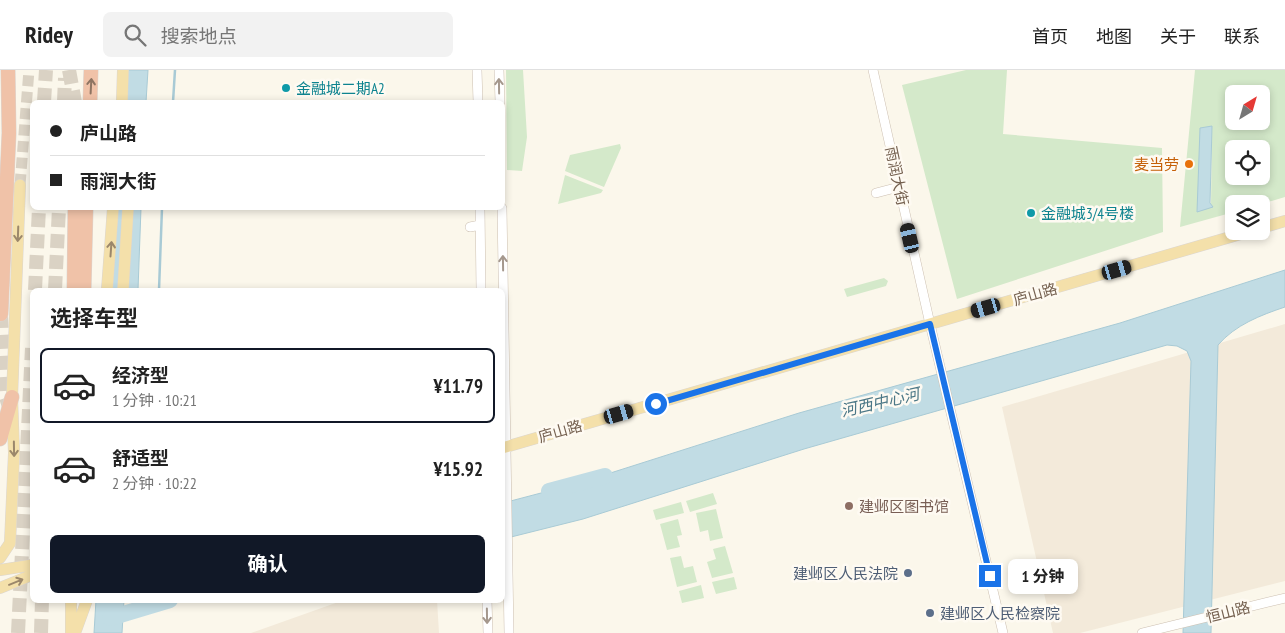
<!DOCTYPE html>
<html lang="zh">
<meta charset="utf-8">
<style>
:root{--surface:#fff;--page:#f2f2f2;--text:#222;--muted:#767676;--line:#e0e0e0;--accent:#111827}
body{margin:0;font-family:"PT Sans Narrow","Noto Sans SC",sans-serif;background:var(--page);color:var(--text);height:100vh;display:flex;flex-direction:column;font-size:19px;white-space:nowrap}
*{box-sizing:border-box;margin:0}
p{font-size:16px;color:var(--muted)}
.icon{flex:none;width:28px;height:28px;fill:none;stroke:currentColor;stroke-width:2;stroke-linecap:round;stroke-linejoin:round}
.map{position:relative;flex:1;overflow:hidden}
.panel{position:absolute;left:30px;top:218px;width:475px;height:315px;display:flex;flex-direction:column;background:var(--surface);border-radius:8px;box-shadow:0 2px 8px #0003}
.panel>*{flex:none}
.banner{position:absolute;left:30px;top:30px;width:475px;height:110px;border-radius:8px;box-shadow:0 2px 8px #0003;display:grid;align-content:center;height:110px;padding:0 20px;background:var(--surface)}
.needle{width:32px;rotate:37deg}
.tools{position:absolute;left:1225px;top:15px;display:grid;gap:10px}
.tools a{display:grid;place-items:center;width:45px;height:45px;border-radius:8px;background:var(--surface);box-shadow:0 2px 8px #0003;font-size:25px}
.end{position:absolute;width:22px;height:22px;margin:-11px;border:6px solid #1a73e8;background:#fff;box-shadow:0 0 0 2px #fff}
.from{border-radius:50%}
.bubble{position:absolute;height:35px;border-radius:8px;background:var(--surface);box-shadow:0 2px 8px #0003;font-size:16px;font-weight:700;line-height:35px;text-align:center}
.car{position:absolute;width:15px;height:30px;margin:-15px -8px;border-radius:6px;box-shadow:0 0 4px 1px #0007;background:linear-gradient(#222 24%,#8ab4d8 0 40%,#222 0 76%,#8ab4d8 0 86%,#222 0)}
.banner b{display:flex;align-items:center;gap:18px;height:48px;font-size:19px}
.banner b+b{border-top:1px solid var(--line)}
.banner i{width:12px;height:12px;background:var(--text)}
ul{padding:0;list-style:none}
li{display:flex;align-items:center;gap:15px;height:75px;margin:0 10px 8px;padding:0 10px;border:2px solid transparent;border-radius:8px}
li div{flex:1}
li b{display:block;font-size:19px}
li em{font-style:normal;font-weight:700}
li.current{border-color:var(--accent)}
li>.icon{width:45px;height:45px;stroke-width:1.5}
h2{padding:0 20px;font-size:22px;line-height:60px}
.cta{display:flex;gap:10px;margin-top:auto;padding:10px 20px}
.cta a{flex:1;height:58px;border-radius:8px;background:var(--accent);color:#fff;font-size:20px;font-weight:700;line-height:58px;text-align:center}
header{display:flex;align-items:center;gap:30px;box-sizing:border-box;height:70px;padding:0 25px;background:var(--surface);border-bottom:1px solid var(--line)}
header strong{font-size:24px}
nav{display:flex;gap:28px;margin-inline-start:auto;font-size:18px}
.search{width:350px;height:45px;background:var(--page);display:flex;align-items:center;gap:12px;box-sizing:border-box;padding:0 18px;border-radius:8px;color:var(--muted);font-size:19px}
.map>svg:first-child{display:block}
.residential{fill:#f3eada}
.green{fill:#d4e9ca;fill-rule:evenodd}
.water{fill:#c1dce4;stroke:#a8cad5}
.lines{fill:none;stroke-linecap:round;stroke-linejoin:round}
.stream{stroke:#a8cad5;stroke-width:2.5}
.river{stroke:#c1dce4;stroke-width:16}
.major-tunnel{stroke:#dad2c4;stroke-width:11;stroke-dasharray:11 5.5;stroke-linecap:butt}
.highway-tunnel{stroke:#dad2c4;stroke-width:14;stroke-dasharray:14 7;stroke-linecap:butt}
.minor-casing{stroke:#cdc0b2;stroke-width:10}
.major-casing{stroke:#dbd6d2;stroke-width:12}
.highway-casing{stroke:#dbd6d2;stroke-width:15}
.minor{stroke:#fff;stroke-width:9}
.major{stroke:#f4e0aa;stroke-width:11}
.highway{stroke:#f0c2a8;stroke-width:14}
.oneway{stroke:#8e7462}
.oneway2{stroke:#a5988d}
.oneway3{stroke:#9b876b}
.route{stroke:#1a73e8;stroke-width:6}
.culture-dot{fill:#0f9aa8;stroke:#fefaf2;stroke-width:2}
.food-dot{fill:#e8710a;stroke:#fefaf2;stroke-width:2}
.education-dot{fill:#8d6e63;stroke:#fefaf2;stroke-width:2}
.service-dot{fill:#5c6f8a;stroke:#fefaf2;stroke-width:2}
.labels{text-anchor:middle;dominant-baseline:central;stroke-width:5;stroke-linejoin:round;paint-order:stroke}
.culture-label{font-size:15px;fill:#0d838f;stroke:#fefaf2;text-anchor:start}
.food-label{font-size:15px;fill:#c56008;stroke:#fefaf2;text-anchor:end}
.street-label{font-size:15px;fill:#756150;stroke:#fefaf2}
.education-label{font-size:15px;fill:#785e54;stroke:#fefaf2;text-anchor:start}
.service-label{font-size:15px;fill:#4e5e75;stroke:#fefaf2;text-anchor:end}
.water-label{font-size:16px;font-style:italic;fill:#4b7786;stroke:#fefaf2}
</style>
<header>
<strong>Ridey</strong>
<div class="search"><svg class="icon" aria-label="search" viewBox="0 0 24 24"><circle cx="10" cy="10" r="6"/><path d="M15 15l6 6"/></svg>搜索地点</div>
<nav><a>首页</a><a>地图</a><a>关于</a><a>联系</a></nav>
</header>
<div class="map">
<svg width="1285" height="563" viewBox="0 0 1285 563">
<rect width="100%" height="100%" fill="#fbf7eb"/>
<!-- residential -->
<path class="residential" d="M1285 254V511L1080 563H1053L1002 337Z
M344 530H437L439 563H251Z"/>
<!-- green -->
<path class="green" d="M506 0H523L527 67 522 101 507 100Z
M966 0H1007L1003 64 1162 78 1163 162 957 229 902 15Z
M1195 0H1285V127L1261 134H1234V142L1180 157ZM1234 24H1261V51H1234ZM1212 56 1211 135 1197 142 1199 131ZM1234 79H1261V106H1234Z
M620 74 621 78 604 117 565 101 570 85Z
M565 105 603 120 601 123 558 134Z
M884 208 888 211 886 216 847 227 844 219Z
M713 423 717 434 690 442 686 431Z
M681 432 684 443 656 450 653 440Z
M716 439 723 468 710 471 708 460 700 462 696 443Z
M678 449 682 465 677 466 680 477 667 480 660 454Z
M725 476 733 503 712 508 707 492 716 489 713 479Z
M681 486 684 498 693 496 697 512 677 517 670 488Z
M734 507 737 519 716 524 712 512Z
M701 515 704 528 682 533 679 521Z"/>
<!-- water -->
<path class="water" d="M124 0H148L146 32H122Z
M1212 56 1210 133 1213 137 1197 142 1200 58Z
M115 138H141L138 220H110Z
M1285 200V237C1261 245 1235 255 1218 275L1211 563H1183L1191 291 1187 281 1177 276 1167 275 804 379 583 449 503 469V433L579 413 799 343 1120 253Z
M96 530H124L122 563H94Z"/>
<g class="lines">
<!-- stream -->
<path class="stream" d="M173 32 175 0
M159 220 162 138
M150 530 153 535"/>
<!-- river -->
<path class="river" d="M549 421 605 406
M110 548 170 530"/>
<!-- major-tunnel -->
<path class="major-tunnel" d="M20 115 29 0"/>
<!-- highway-tunnel -->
<path class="highway-tunnel" d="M69 0 75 32
M44 32 46 0
M64 32 65 8
M35 220 39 138
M55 220 59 138
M1 244 5 324 11 343
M18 563 32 278
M41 563 42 530"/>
<!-- minor casing -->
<g class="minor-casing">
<path id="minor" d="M477 0 478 32
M499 0 500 32
M873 0 930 254 1003 563
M876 123 899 117
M480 138 481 220
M502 138 509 563
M470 157 480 155
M487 530 488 563
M1142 563 1285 528"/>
</g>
<!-- major casing -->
<g class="major-casing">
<path id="major" d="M122 32 123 0
M1261 158 1285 151
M107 220 113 138
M123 220 128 138
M502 378 1251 161
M0 488 10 473 14 383 12 327 20 115
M0 500 32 495
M0 518 32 505
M71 563V530
M75 563 87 530"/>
</g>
<!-- highway casing -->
<g class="highway-casing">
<path id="highway" d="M90 32 91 0
M74 220 75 138
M84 220 86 138
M1 244 9 63 8 0
M0 369 12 327"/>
</g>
<!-- minor -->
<use href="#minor" class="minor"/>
<!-- major -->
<use href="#major" class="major"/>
<!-- highway -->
<use href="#highway" class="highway"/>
</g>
<!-- one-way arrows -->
<defs><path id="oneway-shaft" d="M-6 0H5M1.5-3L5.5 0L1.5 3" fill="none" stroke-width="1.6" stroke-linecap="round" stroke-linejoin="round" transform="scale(1.25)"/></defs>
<use class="oneway" href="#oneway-shaft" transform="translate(91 16) rotate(-87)"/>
<g class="oneway2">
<use href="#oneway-shaft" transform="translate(499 16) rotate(-91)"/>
<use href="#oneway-shaft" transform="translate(503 193) rotate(-91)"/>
<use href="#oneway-shaft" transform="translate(487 546) rotate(89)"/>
</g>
<g class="oneway3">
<use href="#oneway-shaft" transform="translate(18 164) rotate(92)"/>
<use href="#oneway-shaft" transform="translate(111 179) rotate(-86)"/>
<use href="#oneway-shaft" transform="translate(14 379) rotate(89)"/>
<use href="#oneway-shaft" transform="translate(16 512) rotate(-22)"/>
</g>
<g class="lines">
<!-- route -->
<path class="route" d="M656 334 930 254 990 506"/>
</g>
<!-- markers -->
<g class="culture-dot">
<circle cx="286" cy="18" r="5"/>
<circle cx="1031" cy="143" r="5"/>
</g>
<circle class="food-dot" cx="1189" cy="94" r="5"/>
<circle class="education-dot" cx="849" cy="436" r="5"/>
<g class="service-dot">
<circle cx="908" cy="503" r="5"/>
<circle cx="930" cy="543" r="5"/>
</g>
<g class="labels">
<!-- culture labels -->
<g class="culture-label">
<text x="296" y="18">金融城二期A2</text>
<text x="1041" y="143">金融城3/4号楼</text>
</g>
<!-- food labels -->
<g class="food-label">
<text x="1179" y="94">麦当劳</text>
</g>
<!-- street labels -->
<g class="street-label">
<text transform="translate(897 106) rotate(78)">雨润大街</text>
<text transform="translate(1035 224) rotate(-16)">庐山路</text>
<text transform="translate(560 361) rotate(-16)">庐山路</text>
<text transform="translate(1228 542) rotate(-14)">恒山路</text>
</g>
<!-- education labels -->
<g class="education-label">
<text x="859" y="436">建邺区图书馆</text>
</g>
<!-- service labels -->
<g class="service-label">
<text x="898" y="503">建邺区人民法院</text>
<text x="940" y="543" text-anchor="start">建邺区人民检察院</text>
</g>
<!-- water labels -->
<g class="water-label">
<text transform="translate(880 332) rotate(-13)">河西中心河</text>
</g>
</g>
</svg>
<div class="tools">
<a><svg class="needle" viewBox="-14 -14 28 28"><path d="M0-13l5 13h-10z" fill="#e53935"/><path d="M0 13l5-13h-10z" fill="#767676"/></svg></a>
<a><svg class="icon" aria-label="locate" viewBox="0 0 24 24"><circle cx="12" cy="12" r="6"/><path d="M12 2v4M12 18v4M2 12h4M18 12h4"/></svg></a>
<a><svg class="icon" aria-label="layers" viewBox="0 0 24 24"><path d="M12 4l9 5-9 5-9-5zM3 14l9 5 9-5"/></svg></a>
</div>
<i class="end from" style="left:656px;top:334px"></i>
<i class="end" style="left:990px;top:506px"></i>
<div class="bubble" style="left:1008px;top:489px;width:70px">1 分钟</div>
<i class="car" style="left:910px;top:168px;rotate:347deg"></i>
<i class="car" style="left:1117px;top:200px;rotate:74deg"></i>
<i class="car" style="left:986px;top:238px;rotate:254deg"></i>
<i class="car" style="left:619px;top:344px;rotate:74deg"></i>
<div class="banner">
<b><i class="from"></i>庐山路</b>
<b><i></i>雨润大街</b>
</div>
<section class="panel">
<h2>选择车型</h2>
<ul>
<li class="current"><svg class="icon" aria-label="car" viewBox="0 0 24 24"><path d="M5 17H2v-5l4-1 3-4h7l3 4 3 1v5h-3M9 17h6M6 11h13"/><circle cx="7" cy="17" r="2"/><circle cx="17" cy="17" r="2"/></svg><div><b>经济型</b><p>1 分钟 · 10:21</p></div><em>¥11.79</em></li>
<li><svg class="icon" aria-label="car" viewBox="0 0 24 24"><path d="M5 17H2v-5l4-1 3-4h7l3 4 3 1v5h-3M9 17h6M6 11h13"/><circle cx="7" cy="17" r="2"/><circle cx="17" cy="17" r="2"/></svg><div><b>舒适型</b><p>2 分钟 · 10:22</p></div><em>¥15.92</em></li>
</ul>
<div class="cta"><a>确认</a></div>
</section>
</div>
